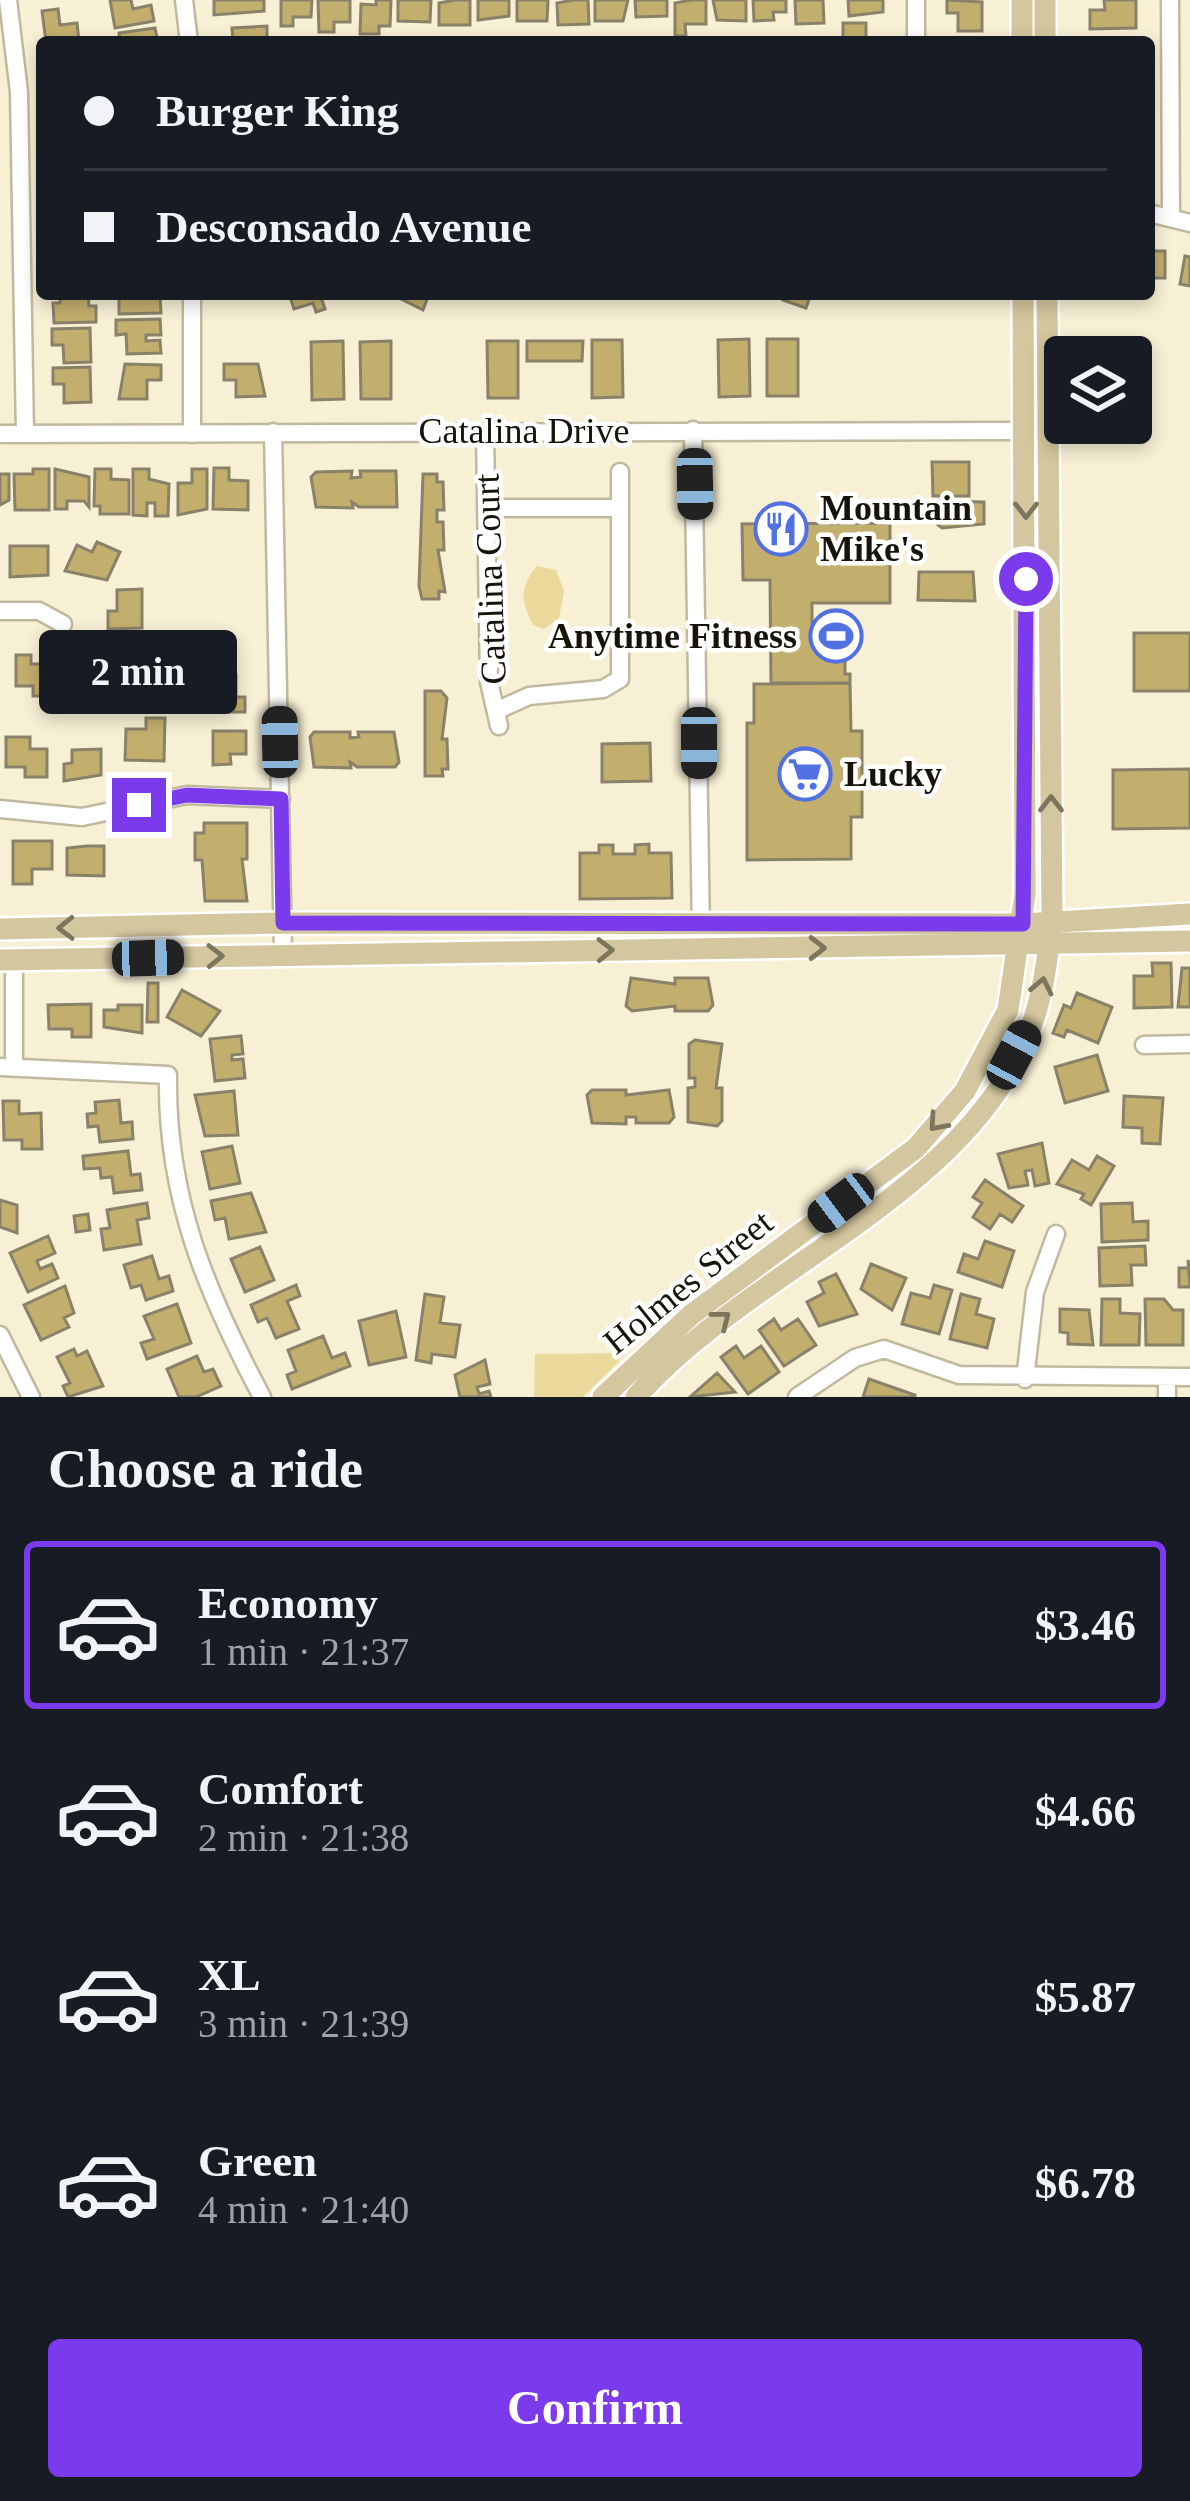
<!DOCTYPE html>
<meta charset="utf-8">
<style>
:root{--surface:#171b24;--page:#242831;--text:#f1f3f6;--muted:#9ea1a6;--line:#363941;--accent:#7c3aed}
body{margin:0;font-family:Georgia,serif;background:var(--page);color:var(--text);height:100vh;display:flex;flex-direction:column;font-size:45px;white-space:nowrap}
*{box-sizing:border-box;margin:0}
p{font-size:39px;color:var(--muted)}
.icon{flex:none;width:66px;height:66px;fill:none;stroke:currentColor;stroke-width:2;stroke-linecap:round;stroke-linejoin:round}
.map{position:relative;height:1397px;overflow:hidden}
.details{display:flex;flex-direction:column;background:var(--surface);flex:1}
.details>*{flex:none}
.banner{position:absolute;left:36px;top:36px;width:1119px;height:264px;border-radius:12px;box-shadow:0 6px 18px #0003;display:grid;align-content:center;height:264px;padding:0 48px;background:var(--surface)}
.fabs{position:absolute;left:1044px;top:336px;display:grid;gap:24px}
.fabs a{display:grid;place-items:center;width:108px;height:108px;border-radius:12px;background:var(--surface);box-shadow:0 6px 18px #0003;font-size:60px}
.end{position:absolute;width:54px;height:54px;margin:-27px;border:15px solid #7c3aed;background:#fff;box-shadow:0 0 0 6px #fff}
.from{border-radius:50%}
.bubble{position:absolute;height:84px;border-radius:12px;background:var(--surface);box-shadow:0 6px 18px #0003;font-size:39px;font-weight:600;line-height:84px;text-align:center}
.car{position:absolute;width:36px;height:72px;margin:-36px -18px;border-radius:15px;box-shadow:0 0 9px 3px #0007;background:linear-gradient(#222 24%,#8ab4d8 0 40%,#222 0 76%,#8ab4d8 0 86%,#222 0)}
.banner b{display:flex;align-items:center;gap:42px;height:114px;font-size:45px}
.banner b+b{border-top:3px solid var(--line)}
.banner i{width:30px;height:30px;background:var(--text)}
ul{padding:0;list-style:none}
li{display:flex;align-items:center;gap:36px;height:168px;margin:0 24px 18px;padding:0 24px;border:6px solid transparent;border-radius:12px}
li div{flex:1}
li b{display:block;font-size:45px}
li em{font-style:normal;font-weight:600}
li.selected{border-color:var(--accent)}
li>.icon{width:108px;height:108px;stroke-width:1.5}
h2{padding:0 48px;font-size:54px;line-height:144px}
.action{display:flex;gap:24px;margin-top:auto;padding:24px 48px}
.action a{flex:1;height:138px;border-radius:12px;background:var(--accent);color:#fff;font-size:48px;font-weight:600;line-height:138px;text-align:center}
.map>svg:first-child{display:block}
.green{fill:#ebd89b}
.building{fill:#c3af6d;stroke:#898169;stroke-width:3}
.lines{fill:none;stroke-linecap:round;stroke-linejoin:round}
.minor-casing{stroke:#c1b99f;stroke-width:21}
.major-casing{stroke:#fff;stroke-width:26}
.minor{stroke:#fff;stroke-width:16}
.major{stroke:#d4c79f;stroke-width:21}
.oneway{stroke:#7e765c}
.route{stroke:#7c3aed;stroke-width:15}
.labels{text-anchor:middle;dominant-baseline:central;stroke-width:9;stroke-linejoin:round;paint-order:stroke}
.street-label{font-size:36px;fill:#16130a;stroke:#fff}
.poi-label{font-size:36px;font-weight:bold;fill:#16130a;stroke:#fff;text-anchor:start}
</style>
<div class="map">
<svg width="1190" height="1397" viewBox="0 0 1190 1397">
<rect width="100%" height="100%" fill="#f8f0d5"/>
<!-- green -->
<path class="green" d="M537 566 556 570 564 591 559 618 544 629 533 625C520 600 520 587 537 566Z
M627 1353 583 1397H534L535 1354Z"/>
<!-- building -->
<path class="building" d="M110 0H131L133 9 151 5 154 21 115 28Z
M214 0H264V11L214 15Z
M281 0H312L311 17H293V26H281Z
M318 0H350V22H334V32H319Z
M376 0H391L390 26H379V34H360L361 4 376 5Z
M398 0H431L430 22 398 21Z
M455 0H470V25H439V3Z
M478 0H509V16L478 20Z
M517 0H548L547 21H517Z
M574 0H588L589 24 558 25 557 3Z
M595 0H628L623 21H595Z
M635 0H667V16L636 17Z
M691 0H706V24H685L686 36H675V3Z
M746 0V21L717 20 713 0Z
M753 0H786V12H773L774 20 754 21Z
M795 0H823L824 23 796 24Z
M848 0H883V12L849 16Z
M947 0 982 2V31H958V13H947Z
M1104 0H1136V28L1090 29V10H1105Z
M58 9 60 25 77 23 79 41 46 42 42 11Z
M843 23H866V39L883 42H843Z
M267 26V38L233 42 232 28Z
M155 28 158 41 120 42 119 33Z
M1152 251H1165V278H1149Z
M1185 256 1190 257V286L1180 284Z
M60 294H88L89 306H96V322L54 323 53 303H60Z
M119 294 160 297 161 313 119 314Z
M289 294H320L325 309 316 312 313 303 294 309Z
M391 294H429L423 310Z
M785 294H811L806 308 783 300Z
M160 319 161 335H146V341L160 340 161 353 127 354 126 334 116 335V320Z
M90 328 91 362 64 363 63 345H52V329Z
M749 339 750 396 719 397 718 340Z
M767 339H798V396H767Z
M592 340H622L623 397 592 398Z
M343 341 344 399 312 400 311 342Z
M391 341V399H361L360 342Z
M487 341H518V398H488Z
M527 341H583L582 361H527Z
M125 364 161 365V380H147V399H119Z
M224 364H258L265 396 236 397V380H224Z
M90 367 91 402 64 403V384H53V368Z
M932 462H969V496H933Z
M214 468H229V480L248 481V510L213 509Z
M33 469H49V510H15L14 474H33Z
M55 469 89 477V507L84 501H67V509H55Z
M95 469H111V479L129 480V514H100V506H94Z
M133 469H149V479L169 484 168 516H155V503H147V516L133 515Z
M192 469H207V509L178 515V483H192Z
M352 471 351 478 361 477 360 471H396L397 507H359L352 502 353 508 316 507 311 477 316 472Z
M0 474H9V500L0 505Z
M423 474H437V482H443L444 510H437V522H443L444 550H438L445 592 439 591V599H422L419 586Z
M937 501 984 502V524L942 528 937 524Z
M890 523V603H812V622H845V674H850V683H771L770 580H743L742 524Z
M97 542 120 552 107 580 65 571 77 545 92 552Z
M10 546H48V575L10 577Z
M919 572H973L975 601 918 600Z
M142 589V628L108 629V611H117V590Z
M1134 633H1190V691H1134Z
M111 647 124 664 115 671 122 680 91 703 73 680 90 667 85 661Z
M16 655H31V664H57V696H33V686H16Z
M208 675H236V697H245V712H215V704H207Z
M850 683 851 731H862V817H851V859L747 860V723H754V684Z
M425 691H441L447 698 442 739H447L448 769H442L443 776H425Z
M146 718H165L164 761 125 760 126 729H146Z
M213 731H246V754H230L231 764 213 765Z
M314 732H350V738L359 737 358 732H394L399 762 395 767H357L350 762 351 768 314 767 310 737Z
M6 737H30V749H47V777H25V767H6Z
M650 743 651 781 602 782V744Z
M101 749V775L64 781V764L72 763V750Z
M1190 769V828L1113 829V770Z
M204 823H247V859H242L247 901H205L202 860H195V833H204Z
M13 841H52V869H32V884H13Z
M649 844V853H671L672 898 580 899V853H599V845H613V854H635V845Z
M87 846H104V876L67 875V848Z
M1152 963H1171L1172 1007 1134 1008V976H1153Z
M1182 968H1190V1007H1178Z
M631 978 675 984V978H708L713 1005 708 1011H675V1006L632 1011 626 1006Z
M148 983H158V1022H147Z
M182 990 220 1011 201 1036 167 1017Z
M1077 993 1112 1007 1098 1043 1067 1030 1064 1037 1053 1033 1064 1005 1071 1008Z
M91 1004V1037H72V1029H49L48 1005Z
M118 1005H142V1033L104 1027V1010H118Z
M241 1036 243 1054 232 1055V1060L243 1059 245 1078 215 1081 210 1039Z
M695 1040 722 1044 716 1088H722V1121L717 1126 688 1122V1088L695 1087V1078H689V1044Z
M1097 1055 1108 1091 1065 1103 1055 1067Z
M592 1090H626V1095L669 1090 674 1117 669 1123H636V1117H626V1124L592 1123 587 1095Z
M234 1091 238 1135 205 1136 195 1095Z
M1124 1096 1163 1098 1160 1144 1142 1143V1128L1123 1127Z
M119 1100 121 1123 132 1122 133 1139 100 1142 98 1126 88 1127 87 1114 96 1113 95 1102Z
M3 1101H19V1114L41 1113 42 1149H22V1140H4Z
M1042 1143 1049 1183 1035 1186 1032 1170 1025 1171 1028 1185 1009 1188 998 1154Z
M232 1146 240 1183 210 1189 202 1152Z
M128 1151 131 1175 140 1174 142 1190 114 1193 112 1177 101 1178 100 1168 84 1169 83 1156Z
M1097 1156 1114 1166 1091 1205 1081 1199 1084 1194 1057 1184 1072 1160 1089 1170Z
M985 1180 1023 1206 1012 1222 1000 1214 990 1229 973 1217 982 1203 973 1197Z
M251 1193 266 1232 229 1239 225 1218 215 1220 211 1201Z
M0 1200 17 1205V1233L0 1227Z
M147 1203 149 1218 137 1220 141 1244 104 1250 101 1229 110 1228 107 1210Z
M1132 1203 1133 1222 1148 1221V1240L1102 1242 1101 1204Z
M88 1214 90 1230 76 1232 74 1216Z
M48 1236 55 1253 37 1261 40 1269 52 1264 58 1278 28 1292 10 1253Z
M985 1241 1014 1251 1002 1287 958 1272 964 1254 978 1259Z
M1145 1246 1146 1265H1131L1132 1285 1100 1286 1099 1248Z
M260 1247 274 1280 245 1292 231 1259Z
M152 1256 159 1279 169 1276 173 1291 146 1300 141 1285 131 1288 124 1265Z
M1188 1260 1190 1287H1179V1268H1189Z
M871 1264 906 1278 892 1310 861 1289Z
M836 1274 857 1314 819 1326 807 1302 824 1293 819 1282Z
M296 1285 300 1296 287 1301 299 1329 276 1338 267 1318 258 1322 251 1305Z
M934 1285 952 1290 939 1334 902 1324 911 1293 930 1298Z
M65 1286 74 1313 64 1318 69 1327 41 1340 24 1305Z
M425 1294 444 1297 440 1323 460 1325 455 1357 432 1354 431 1363 416 1360Z
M961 1294 980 1299 976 1314 994 1319 987 1348 950 1339Z
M1102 1299H1120V1313L1140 1314 1139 1345H1101Z
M1145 1299H1164L1173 1310H1183V1345H1146Z
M177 1304 191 1343 147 1359 141 1343 154 1339 144 1316Z
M1060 1309 1089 1310 1093 1345 1068 1344V1333L1060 1332Z
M396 1311 406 1357 369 1365 359 1321Z
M774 1319 781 1330 798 1319 816 1345 784 1366 759 1330Z
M323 1336 332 1358 345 1353 350 1366 292 1389 287 1375 296 1371 288 1350Z
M736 1346 744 1358 761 1346 779 1372 748 1394 721 1357Z
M74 1349 77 1356 87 1351 103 1386 68 1397 63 1386 70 1383 57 1357Z
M197 1356 204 1372 213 1369 221 1386 196 1397H179L167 1369Z
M485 1360 490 1384 477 1387 479 1394 489 1391 491 1397H460L455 1375Z
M717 1373 735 1392 690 1397Z
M869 1379 915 1395V1397H863Z"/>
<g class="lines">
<!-- minor casing -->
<g class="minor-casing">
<path id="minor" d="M8 0 19 92 25 434
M184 0 189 42
M916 0V42
M1170 0 1171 217
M1149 213 1190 223
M693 430 701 933
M273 432 283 954
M485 432 489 682 499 726
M0 434 1031 431
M192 434V294
M620 472V508
M486 508H620V679L603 689 529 696 496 711
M0 611H39L63 624
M0 809 82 817 187 795 281 799
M14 960V1067
M1144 1045 1190 1044
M0 1067 168 1075C166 1198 206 1291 262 1397
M0 1335 31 1397
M1167 1377V1397
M1025 1379 1035 1292 1056 1234
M797 1397 855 1358 884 1349 959 1375 1190 1377"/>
</g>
<!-- major casing -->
<g class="major-casing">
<path id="major" d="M1022 0V42
M1045 0V42
M0 929 283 923 1023 924 1190 914
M0 960 1190 941
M603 1397 691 1315 916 1148 965 1091 1008 1010 1025 894 1023 294
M636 1397C753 1264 981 1192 1036 1012 1045 982 1048 951 1052 921L1047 294"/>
</g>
<!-- minor -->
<use href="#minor" class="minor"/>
<!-- major -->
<use href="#major" class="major"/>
</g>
<!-- one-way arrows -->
<defs><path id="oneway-chevron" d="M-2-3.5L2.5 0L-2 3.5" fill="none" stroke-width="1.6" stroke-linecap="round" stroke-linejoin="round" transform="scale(3)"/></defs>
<g class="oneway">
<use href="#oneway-chevron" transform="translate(1026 510) rotate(90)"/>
<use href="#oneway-chevron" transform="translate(1051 804) rotate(-90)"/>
<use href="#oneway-chevron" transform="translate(66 928) rotate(179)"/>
<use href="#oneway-chevron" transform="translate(817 948)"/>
<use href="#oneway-chevron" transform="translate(605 950) rotate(-1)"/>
<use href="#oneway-chevron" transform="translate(215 956) rotate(-1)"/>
<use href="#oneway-chevron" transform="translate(1042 986) rotate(-78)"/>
<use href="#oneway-chevron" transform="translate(937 1123) rotate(131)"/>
<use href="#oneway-chevron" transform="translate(722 1319) rotate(-38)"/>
</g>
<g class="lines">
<!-- route -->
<path class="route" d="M139 805 187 795 281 799 283 923 1023 924 1026 579"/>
</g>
<!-- icons -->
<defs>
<g id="restaurant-ring" transform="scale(2.7)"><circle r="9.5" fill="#fff" stroke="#5070e4" stroke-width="1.5"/><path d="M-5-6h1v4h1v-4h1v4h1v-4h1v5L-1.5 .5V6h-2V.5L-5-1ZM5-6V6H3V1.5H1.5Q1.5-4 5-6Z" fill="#5070e4"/></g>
<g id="stadium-ring" transform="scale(2.7)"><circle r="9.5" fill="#fff" stroke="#5070e4" stroke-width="1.5"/><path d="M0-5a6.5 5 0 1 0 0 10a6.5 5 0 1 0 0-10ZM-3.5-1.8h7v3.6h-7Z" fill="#5070e4"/></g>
<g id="supermarket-ring" transform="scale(2.7)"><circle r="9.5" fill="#fff" stroke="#5070e4" stroke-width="1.5"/><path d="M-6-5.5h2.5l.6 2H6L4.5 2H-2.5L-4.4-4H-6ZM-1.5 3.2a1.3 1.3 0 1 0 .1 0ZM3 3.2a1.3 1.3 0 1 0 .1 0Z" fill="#5070e4"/></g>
</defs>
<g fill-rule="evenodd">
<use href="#restaurant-ring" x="781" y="529"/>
<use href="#stadium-ring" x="836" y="636"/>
<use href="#supermarket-ring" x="805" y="774"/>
</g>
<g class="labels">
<!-- street labels -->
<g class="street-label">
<text x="524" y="431">Catalina Drive</text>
<text transform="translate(490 579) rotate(-92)">Catalina Court</text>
<text transform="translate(688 1282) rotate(-39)">Holmes Street</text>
</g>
<!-- poi labels -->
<g class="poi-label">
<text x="820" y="508">Mountain<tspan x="820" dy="41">Mike's</tspan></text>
<text x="797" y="636" text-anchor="end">Anytime Fitness</text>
<text x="844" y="774">Lucky</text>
</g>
</g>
</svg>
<div class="fabs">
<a><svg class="icon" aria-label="layers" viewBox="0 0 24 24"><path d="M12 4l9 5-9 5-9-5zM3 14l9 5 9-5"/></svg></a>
</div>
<i class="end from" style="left:1026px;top:579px"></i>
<i class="end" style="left:139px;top:805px"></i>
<div class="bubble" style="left:39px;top:630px;width:198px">2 min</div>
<i class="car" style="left:695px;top:484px;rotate:179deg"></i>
<i class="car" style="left:280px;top:742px;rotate:359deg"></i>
<i class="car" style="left:699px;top:743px;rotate:180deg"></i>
<i class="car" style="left:148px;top:958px;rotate:88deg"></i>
<i class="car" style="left:1014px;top:1055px;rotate:28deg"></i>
<i class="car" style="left:841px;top:1203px;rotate:233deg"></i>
<div class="banner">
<b><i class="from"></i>Burger King</b>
<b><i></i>Desconsado Avenue</b>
</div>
</div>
<section class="details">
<h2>Choose a ride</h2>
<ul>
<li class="selected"><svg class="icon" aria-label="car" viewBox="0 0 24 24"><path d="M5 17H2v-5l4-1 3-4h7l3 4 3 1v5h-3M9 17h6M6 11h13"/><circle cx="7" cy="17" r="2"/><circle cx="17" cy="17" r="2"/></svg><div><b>Economy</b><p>1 min · 21:37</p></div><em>$3.46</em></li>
<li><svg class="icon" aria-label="car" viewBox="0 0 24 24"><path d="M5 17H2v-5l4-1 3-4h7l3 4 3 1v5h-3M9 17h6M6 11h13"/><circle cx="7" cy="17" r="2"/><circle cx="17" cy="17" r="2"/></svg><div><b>Comfort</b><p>2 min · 21:38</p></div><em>$4.66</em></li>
<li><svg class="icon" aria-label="car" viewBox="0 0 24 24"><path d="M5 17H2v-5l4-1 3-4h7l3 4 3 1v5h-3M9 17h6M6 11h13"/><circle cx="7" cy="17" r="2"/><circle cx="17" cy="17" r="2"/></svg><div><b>XL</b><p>3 min · 21:39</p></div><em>$5.87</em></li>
<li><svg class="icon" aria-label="car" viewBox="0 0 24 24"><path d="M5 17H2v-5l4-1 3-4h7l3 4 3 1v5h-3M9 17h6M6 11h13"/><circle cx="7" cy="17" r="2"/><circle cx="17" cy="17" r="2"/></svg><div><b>Green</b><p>4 min · 21:40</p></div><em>$6.78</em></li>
</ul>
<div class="action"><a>Confirm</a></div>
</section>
